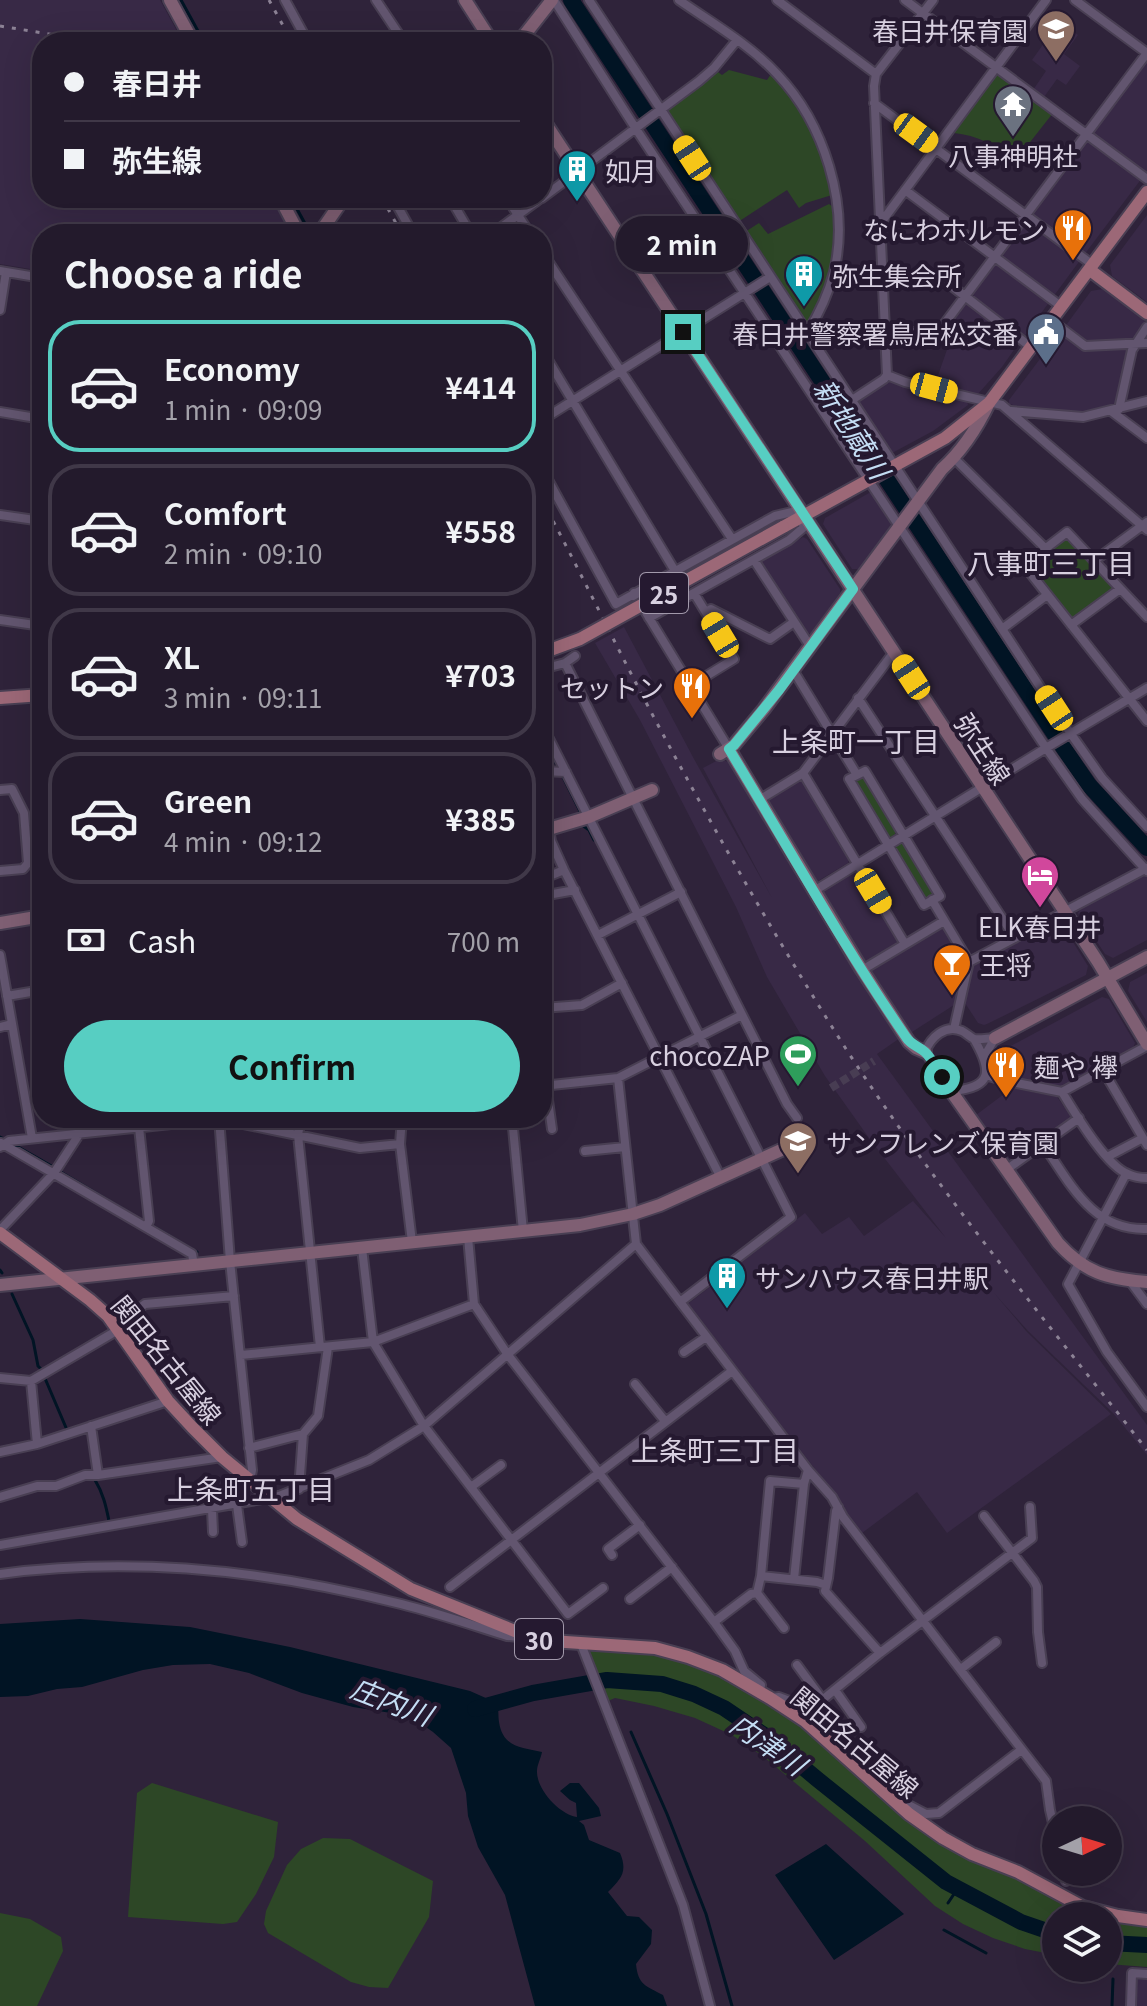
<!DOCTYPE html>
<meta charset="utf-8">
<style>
:root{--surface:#231a2c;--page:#2b2334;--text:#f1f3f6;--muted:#a3a1a9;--line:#403848;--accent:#57cec2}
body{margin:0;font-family:Georgia,"Noto Sans JP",serif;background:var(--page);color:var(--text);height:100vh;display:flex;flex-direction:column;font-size:30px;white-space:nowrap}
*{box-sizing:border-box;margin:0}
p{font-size:26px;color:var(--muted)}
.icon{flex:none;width:44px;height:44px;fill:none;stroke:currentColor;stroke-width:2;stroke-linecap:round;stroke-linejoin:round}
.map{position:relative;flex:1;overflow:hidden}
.drawer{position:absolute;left:32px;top:224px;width:520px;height:904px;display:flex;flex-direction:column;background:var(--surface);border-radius:32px;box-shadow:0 8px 32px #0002,0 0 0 2px var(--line)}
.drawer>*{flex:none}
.guide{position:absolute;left:32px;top:32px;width:520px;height:176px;border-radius:32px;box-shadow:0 8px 32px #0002,0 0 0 2px var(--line);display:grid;align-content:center;height:176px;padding:0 32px;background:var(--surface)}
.needle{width:52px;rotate:86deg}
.buttons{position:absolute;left:1042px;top:1806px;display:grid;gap:16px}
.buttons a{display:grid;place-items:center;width:80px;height:80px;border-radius:50%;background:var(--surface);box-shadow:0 8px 32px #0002,0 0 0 2px var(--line);font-size:40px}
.end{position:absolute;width:36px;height:36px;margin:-18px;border:10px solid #57cec2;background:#111;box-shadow:0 0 0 4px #111}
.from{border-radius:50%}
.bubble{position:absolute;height:56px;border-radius:28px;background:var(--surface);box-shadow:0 8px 32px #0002,0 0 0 2px var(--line);font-size:26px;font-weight:700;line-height:56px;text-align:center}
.car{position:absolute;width:24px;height:48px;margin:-24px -12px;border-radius:10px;box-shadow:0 0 6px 2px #0007;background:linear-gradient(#f5c518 24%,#345 0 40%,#f5c518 0 76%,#345 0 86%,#f5c518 0)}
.guide b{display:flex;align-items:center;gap:28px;height:76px;font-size:30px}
.guide b+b{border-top:2px solid var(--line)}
.guide i{width:20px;height:20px;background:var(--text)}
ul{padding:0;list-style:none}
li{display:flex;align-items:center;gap:24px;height:132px;margin:0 16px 12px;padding:0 16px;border:4px solid var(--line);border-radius:32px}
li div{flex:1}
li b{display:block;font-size:30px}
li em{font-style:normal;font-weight:700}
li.selected{border-color:var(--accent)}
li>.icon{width:72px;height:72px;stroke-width:1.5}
h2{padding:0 32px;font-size:36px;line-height:96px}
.pay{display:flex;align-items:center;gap:20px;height:88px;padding:0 32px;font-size:30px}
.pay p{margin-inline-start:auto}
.button{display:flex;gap:16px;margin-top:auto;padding:16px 32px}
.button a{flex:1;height:92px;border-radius:48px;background:var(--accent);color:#111;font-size:32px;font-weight:700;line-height:92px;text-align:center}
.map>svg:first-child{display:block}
.built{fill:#382946}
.green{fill:#2d4726}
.water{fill:#011424}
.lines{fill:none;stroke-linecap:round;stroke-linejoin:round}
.stream{stroke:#011424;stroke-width:3}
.river{stroke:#011424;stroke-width:16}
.street-tunnel{stroke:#483d53;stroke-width:8;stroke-dasharray:8 4;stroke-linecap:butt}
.street-casing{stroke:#493f53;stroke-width:12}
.secondary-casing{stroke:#493f53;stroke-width:16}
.primary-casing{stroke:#493f53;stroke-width:16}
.street{stroke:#62556f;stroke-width:8}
.secondary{stroke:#7f5f73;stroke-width:12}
.primary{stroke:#9c6877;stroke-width:12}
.rail{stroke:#8c8295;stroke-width:3;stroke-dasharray:4 8;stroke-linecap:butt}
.primary-bridge-casing{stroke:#493f53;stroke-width:16;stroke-linecap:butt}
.primary-bridge{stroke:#9c6877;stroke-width:12}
.route{stroke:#57cec2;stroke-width:10}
.labels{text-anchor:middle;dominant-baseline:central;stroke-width:8;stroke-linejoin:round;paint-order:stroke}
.shield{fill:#251930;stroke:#a299ab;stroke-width:2}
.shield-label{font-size:24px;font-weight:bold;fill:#d8d0e0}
.poi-label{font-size:26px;fill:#d8d0e0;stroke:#251930;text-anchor:start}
.street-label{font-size:26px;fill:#d8d0e0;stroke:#251930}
.water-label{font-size:28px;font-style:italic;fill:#c4ddf4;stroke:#251930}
.neighbourhood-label{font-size:28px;fill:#d8d0e0;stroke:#251930}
</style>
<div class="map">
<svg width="1147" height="2006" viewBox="0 0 1147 2006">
<rect width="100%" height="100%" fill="#2f233a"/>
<!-- built -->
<path class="built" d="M0 0H160L183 42H42V198H271L291 234H42V271L0 264Z
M1064 24 1078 35 1064 54 1080 66 1066 85 1057 79 1044 97 1033 90 1046 71 1032 60 1054 29 1058 32Z
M1147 58V172L1146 174 1092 134Z
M1086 139 1142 178 1084 255 1030 215Z
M1147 215V302L1112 276 1110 265Z
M1026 219 1081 259 1053 297 999 257Z
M994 261 1050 301 1023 338 970 297V294Z
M1102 289 1147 323 1133 342 1085 343 1064 328 1091 291Z
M964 301 1020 341 1002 367 977 395 935 384 950 341 941 334Z
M1061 331 1083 348 1128 346 1130 350 1118 403 1082 413 1032 409 1009 404V400Z
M885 382H889L967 401 968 405 933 431 894 452H890L858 404 859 399Z
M869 493H873L892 524 859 569H852L823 524 825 518Z
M803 537 807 539 840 589V593L811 633 807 634 760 564 761 560Z
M624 627 694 759 772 898 703 768 720 759 731 763 853 967 900 1038 877 1054 1147 1425V1455L1113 1413 1028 1331 994 1293 1027 1332 1111 1414 947 1533 917 1492 862 1533 845 1512 840 1501 688 1306 689 1303 805 1213 822 1234 849 1217 864 1236 913 1201 946 1238 869 1138 825 1076 767 977 736 907 640 720 595 643Z
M799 780 802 781 849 859 848 863 818 881 813 880 767 803 768 799Z
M854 872H857L899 941 897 945 867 963 862 962 822 894 823 891Z
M1143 876H1147V940L1113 958 1105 954 1078 913 1080 909Z
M1056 922 1061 923 1088 966 1086 975 987 1024 984 1025 978 1023 965 1003 973 967 976 964Z
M939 928 944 929 963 961 954 1005 912 1032 908 1031 871 975V970Z
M1147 973V1022L1128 991 1130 982Z
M1102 997 1109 999 1135 1043 1133 1048 1059 1087 1021 1080 1015 1075 1004 1056 1007 1048Z
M1012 1088 1057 1097 1071 1116 1070 1119 1010 1162H1006L975 1118 976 1115Z
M1139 1978 1147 1979V2006H1134L1135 1981Z"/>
<!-- green -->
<path class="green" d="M729 70 767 80 771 74C803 108 822 149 832 195L806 203 799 208 787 190 738 222 668 114V111L718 72 722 75Z
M996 72H998L1053 113 1016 160C998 146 976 135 954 133L955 128Z
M829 204 833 207C835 254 831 280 809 323H805L745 232 759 223 768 234Z
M1064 539 1069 540 1113 586 1112 591 1075 619 1070 618 1031 568 1032 562Z
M861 777 865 778 896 830 895 834 891 837 887 836 856 784 857 780Z
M901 843 905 844 934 893 928 898 924 897 896 849V846Z
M591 1648 667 1654 730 1679 801 1723 901 1812 1107 1916H1056V1955L1025 1949 993 1938 963 1924 935 1906 865 1841 764 1757 732 1735 695 1718 654 1706 615 1698 608 1701 590 1655Z
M152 1783 278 1822 274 1857 256 1894 237 1922 223 1924 128 1917 137 1793Z
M323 1838 350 1839 433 1881 429 1917 388 1988 369 1987 351 1982 268 1933 264 1924 266 1911 287 1865 301 1849Z
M0 1913 30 1919 61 1937 63 1951 37 2006H0Z
M1108 1916 1147 1924V1967L1108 1964Z"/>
<!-- water -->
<path class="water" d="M80 1619 190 1627 290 1647 470 1691 497 1703C499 1710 498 1715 499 1722 503 1748 522 1747 542 1752 541 1758 537 1765 537 1771 536 1789 560 1815 577 1817L576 1803 570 1800 560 1791 570 1783H579L599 1808 601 1816 579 1821 584 1825 589 1840 620 1853C628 1872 621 1879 608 1892L627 1916 639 1917 652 1930 651 1944 636 1964C638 1985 646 1986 663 1995L667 2006H535L505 1895 478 1847 468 1816 466 1793 451 1748 433 1732 410 1716 353 1707 302 1693 249 1673 210 1664 173 1665 143 1670 82 1687 57 1689 28 1696 0 1697V1624Z
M826 1844 904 1914 834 1960 775 1875Z"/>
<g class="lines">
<!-- stream -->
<path class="stream" d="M181 0 204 42
M291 198 308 229
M542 735 580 811 579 813
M582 825 589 830 594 840
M0 1137 4 1139
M13 1144 55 1168
M59 1171 133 1215
M138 1218 144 1221
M151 1225 197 1252
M0 1270 2 1273
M12 1294 33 1340 38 1366 42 1370
M44 1376 67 1430
M241 1403 247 1459
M95 1480C103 1493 106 1506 109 1521
M631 1732 667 1814 706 1914 732 2006
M948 1903 958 1888
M944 1930 986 1953
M1112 2006 1113 1979"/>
<!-- river -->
<path class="river" d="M571 0 1065 750 1089 785 1147 848
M475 1709 533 1693 607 1680 662 1684 694 1694 724 1708 764 1735 817 1779 946 1882 1021 1922 1056 1934
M1108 1943 1147 1945"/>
<!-- street-tunnel -->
<path class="street-tunnel" d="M831 1088 874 1061"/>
<!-- street casing -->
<g class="street-casing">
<path id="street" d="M285 0 308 42
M376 0 404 42
M554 0 636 129 1046 748 1082 799 1147 871
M589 0 1071 734 1102 778 1147 827
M679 0C712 23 749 44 777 74 824 123 850 205 834 272 828 295 819 314 807 333L815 336 939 331 1147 53
M777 0 876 74
M905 0 1147 179
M1075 0 1147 53
M874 103 1093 265
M905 190 1062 307
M393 198 413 234
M450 198 471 234
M507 198 530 234
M542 198 699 81 714 68 737 40
M880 224 1046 0
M492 234 541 198
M542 252 732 539
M0 271 42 278
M882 282 944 280 1032 348
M0 310 6 272
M1052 321 1085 346 1147 343
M542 350 675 571
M887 375 905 382 1002 405 1147 530
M852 400 884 379 887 375 874 86 876 74 933 0
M1119 409 1132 350 1147 327
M1011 411 1083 417 1147 401
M1111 411 1147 438
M0 412 42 419
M40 418 42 404
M542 420 770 277
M954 458 1045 548
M542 469 616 604 775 516 792 512 804 516 803 528 789 540 649 618
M0 515 42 521
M754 560 810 646
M1094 561 1147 522
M634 593 729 749
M706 612 711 609 770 639 794 622
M1147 617 1067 532 1024 565 1147 721
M0 620 42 626
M1071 625 1120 589
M1002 629 1047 595
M565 663 787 1104 797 1118
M542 669 565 663 575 656
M793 670 857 775 865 771 940 896 924 905 849 779 857 775
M690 686 734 659 694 593
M858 698 1015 938
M542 725 791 1217 680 1302
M542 771 566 772
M803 773 905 944
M0 790 12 789 24 813 28 863 23 869 0 871
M759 800 803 773 894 652
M549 829 551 841 564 870 721 1178
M814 891 1046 748 1147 688
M542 896 575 890
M543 896 542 879 564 870
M932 900 969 962 954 1029
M598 935 681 892
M0 955 32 1138
M969 962 1147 868
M862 970 944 921
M7 996 42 990
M542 1008 582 1005 622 983
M0 1027 12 1024
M974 1039C992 1070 994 1088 951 1091L925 1052C931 1037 945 1024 962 1031 966 1033 970 1037 974 1039 980 1040 989 1038 995 1038L984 1057
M1103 1070 1147 1145
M986 1075 1002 1080 1062 1092 1147 1046
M618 1078 636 1244 808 1470 832 1497 843 1517 1046 1781 1050 1810 1056 1836
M542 1086 618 1078 742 1015
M546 1086 552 1129
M1062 1092C1075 1113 1106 1166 1128 1174 1134 1177 1141 1178 1147 1178
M138 1118 149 1221 146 1227
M219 1118 230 1261 252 1470 250 1480
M301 1118 298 1135 320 1347
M402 1118 400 1144 412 1242
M512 1118 523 1231
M1 1143 192 1254 194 1265
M1043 1144C1070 1183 1092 1231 1147 1229
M0 1147 9 1141 219 1119 360 1148 400 1144
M585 1151 625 1147
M1107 1157 1143 1138
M1006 1170 1079 1118
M1126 1174 1068 1284 1107 1352 1147 1407
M0 1230 54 1173 80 1133 79 1118
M468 1237 474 1304 508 1355 714 1622 735 1651 744 1671 761 1685 760 1692
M362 1248 373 1342 424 1426 568 1614 603 1588
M1130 1281 1147 1304
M115 1326 145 1304 234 1296
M684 1352 706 1337
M241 1355 373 1342 474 1304
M0 1378 31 1381 118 1330
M31 1381 37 1444
M635 1384 665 1421
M91 1426 98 1475
M249 1448 303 1434 318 1416 328 1347
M0 1452 37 1444 168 1401
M471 1487 501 1465
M299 1489 303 1434
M0 1497 37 1486H56L85 1475H98L222 1457
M237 1505 242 1542
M838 1507 836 1511 828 1578 825 1591 880 1653
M212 1509 213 1532
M984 1516 1034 1581 1037 1587 1038 1632 1042 1663
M0 1545 279 1496 369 1460 424 1426 636 1244
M612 1555 608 1549 640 1525
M0 1574C134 1556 271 1571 401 1604 437 1613 472 1625 507 1636L519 1637
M761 1576 817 1582 826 1585
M794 1579 804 1484 808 1470
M450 1587 732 1371
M757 1593 784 1628
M630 1599 672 1567
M714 1622 751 1594 757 1593 761 1576 770 1481 804 1484
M581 1644 683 1905 710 2006
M797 1665 822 1699
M961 1669 996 1642
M835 1690 861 1727
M772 1698 779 1697 811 1709 880 1653 1032 1538 1030 1507
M899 1800 926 1814 939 1813 1021 1750
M1064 1872 1066 1881
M1131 2006 1132 1973 1147 1974"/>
</g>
<!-- secondary casing -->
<g class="secondary-casing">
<path id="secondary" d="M170 0 193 42
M465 0 492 42
M519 42 552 0
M542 118 1098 962 1147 1044
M280 198 299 234
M319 234 344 198
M729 749 862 970 909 1042 916 1048 925 1052
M720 754 734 745 764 709 942 469C963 450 977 428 989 403
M542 831 589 817 652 790
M0 923 42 916
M995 1038 1147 957
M951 1091 1058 1243C1085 1273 1108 1279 1147 1282
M0 1285 580 1225 633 1214 660 1205 790 1146"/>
</g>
<!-- primary casing -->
<g class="primary-casing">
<path id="primary" d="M1090 270 1147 313
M783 527 945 438 989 403 1147 192
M0 698 42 695
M0 1233 90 1300 108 1316 168 1401 192 1427 222 1457 297 1519 411 1589 532 1638 551 1641 655 1648 688 1657 722 1670 770 1698 805 1721 909 1814 943 1838 972 1854 1018 1872 1083 1907 1118 1916 1147 1920"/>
</g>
<!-- street -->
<use href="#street" class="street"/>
<!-- secondary -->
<use href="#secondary" class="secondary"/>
<!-- primary -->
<use href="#primary" class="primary"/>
<!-- rail -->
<path class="rail" d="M269 0 292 42
M0 26 55 35 70 42
M382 198 402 234
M542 500C579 569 613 640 650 710 711 825 776 939 846 1049 937 1189 1044 1319 1147 1450"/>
<!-- primary-bridge casing -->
<g class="primary-bridge-casing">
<path id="primary-bridge" d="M542 653 580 639 783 527"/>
</g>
<!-- primary-bridge -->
<use href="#primary-bridge" class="primary-bridge"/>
</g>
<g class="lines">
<!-- route -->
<path class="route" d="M683 332 853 589 779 690 734 745 729 749C787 845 842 944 906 1037 911 1045 918 1046 925 1052 931 1057 937 1070 942 1077"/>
</g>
<!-- icons -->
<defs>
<g id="school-pin" transform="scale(2)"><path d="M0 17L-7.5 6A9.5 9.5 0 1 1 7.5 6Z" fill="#8d6e63" stroke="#251930"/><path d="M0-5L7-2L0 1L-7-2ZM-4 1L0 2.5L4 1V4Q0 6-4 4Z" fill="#fff"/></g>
<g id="temple-pin" transform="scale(2)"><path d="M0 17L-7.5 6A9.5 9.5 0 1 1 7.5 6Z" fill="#6b7280" stroke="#251930"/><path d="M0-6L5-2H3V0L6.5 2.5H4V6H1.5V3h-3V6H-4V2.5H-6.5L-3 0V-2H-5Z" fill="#fff"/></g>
<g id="building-pin" transform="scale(2)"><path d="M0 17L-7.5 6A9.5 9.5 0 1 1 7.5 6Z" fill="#0f9aa8" stroke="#251930"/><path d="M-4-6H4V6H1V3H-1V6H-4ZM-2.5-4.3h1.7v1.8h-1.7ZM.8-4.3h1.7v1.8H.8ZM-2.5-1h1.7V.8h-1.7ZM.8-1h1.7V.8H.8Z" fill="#fff"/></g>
<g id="restaurant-pin" transform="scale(2)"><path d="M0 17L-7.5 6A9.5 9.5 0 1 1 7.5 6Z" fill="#e8710a" stroke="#251930"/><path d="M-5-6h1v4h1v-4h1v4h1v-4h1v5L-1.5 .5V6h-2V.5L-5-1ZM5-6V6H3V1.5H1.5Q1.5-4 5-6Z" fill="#fff"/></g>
<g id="civic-pin" transform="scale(2)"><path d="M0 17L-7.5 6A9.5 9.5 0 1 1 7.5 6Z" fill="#5c6f8a" stroke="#251930"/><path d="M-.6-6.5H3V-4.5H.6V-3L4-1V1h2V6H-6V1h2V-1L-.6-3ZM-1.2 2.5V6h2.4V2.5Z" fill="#fff"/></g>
<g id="hotel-pin" transform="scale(2)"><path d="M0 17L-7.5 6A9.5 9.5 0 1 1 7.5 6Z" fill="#d1479c" stroke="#251930"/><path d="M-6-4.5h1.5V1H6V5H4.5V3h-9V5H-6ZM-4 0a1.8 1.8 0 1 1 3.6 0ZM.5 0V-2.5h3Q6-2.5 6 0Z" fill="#fff"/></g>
<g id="bar-pin" transform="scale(2)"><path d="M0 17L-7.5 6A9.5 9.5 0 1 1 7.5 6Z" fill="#e8710a" stroke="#251930"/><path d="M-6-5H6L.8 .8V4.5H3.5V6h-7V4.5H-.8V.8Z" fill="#fff"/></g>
<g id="stadium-pin" transform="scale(2)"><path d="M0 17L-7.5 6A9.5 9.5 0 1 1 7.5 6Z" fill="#2e9e5b" stroke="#251930"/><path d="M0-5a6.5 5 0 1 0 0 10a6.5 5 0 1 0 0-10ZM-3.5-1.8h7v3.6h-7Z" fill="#fff"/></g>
</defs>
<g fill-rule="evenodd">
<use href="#school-pin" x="1056" y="29"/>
<use href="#temple-pin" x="1013" y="104"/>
<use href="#building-pin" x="577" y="169"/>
<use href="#restaurant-pin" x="1073" y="228"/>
<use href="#building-pin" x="804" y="274"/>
<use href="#civic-pin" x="1046" y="332"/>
<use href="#restaurant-pin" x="692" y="686"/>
<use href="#hotel-pin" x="1040" y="875"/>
<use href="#bar-pin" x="952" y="963"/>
<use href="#stadium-pin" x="798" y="1054"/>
<use href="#restaurant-pin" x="1006" y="1065"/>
<use href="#school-pin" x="798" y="1141"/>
<use href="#building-pin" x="727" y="1276"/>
</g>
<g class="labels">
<!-- shield labels -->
<g class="shield">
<rect x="640" y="573" width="48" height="40" rx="6"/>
<rect x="515" y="1619" width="48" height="40" rx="6"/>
</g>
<g class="shield-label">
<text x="664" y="593">25</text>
<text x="539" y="1639">30</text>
</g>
<!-- poi labels -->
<g class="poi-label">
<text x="1028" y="29" text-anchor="end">春日井保育園</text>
<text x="1013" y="154" text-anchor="middle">八事神明社</text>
<text x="605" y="169">如月</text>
<text x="1045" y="228" text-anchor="end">なにわホルモン</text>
<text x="832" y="274">弥生集会所</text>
<text x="1018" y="332" text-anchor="end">春日井警察署鳥居松交番</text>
<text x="664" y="686" text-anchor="end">セットン</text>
<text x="1040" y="925" text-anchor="middle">ELK春日井</text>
<text x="980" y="963">王将</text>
<text x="770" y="1054" text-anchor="end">chocoZAP</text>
<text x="1034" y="1065">麺や 襷</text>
<text x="826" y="1141">サンフレンズ保育園</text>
<text x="755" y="1276">サンハウス春日井駅</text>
</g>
<!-- street labels -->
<g class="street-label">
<text transform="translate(984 748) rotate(57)">弥生線</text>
<text transform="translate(168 1359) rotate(51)">関田名古屋線</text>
<text transform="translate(856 1741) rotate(40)">関田名古屋線</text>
</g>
<!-- water labels -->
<g class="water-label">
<text transform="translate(853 428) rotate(57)">新地蔵川</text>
<text transform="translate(392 1700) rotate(21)">庄内川</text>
<text transform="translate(769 1743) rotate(35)">内津川</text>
</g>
<!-- neighbourhood labels -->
<g class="neighbourhood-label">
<text x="1051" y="562">八事町三丁目</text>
<text x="856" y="740">上条町一丁目</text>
<text x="715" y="1449">上条町三丁目</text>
<text x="251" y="1488">上条町五丁目</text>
</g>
</g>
</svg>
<div class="buttons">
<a><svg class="needle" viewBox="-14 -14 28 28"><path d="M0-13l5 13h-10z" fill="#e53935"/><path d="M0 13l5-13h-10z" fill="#a3a1a9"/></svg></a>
<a><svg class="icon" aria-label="layers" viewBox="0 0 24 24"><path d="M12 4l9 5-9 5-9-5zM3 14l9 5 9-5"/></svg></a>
</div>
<i class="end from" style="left:942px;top:1077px"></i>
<i class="end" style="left:683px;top:332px"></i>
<div class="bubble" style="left:616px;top:216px;width:132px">2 min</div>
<i class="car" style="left:916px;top:133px;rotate:126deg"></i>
<i class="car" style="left:692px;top:158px;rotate:327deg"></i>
<i class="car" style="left:934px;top:388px;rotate:105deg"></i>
<i class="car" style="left:720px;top:635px;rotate:329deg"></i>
<i class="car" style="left:911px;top:677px;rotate:327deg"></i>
<i class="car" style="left:1054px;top:708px;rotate:327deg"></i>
<i class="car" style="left:873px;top:891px;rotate:149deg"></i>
<div class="guide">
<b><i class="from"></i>春日井</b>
<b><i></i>弥生線</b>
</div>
<section class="drawer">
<h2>Choose a ride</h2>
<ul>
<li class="selected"><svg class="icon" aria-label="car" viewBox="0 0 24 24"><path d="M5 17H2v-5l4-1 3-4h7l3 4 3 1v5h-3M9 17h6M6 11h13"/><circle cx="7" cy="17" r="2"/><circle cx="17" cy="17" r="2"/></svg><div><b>Economy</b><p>1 min · 09:09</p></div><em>¥414</em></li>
<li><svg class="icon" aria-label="car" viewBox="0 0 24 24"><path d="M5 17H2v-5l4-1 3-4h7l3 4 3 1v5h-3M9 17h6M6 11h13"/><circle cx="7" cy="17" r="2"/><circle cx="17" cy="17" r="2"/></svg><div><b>Comfort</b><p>2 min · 09:10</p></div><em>¥558</em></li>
<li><svg class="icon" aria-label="car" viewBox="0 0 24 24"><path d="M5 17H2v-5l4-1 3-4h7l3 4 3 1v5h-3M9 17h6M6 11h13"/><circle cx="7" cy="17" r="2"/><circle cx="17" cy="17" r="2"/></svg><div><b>XL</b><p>3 min · 09:11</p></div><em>¥703</em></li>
<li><svg class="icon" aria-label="car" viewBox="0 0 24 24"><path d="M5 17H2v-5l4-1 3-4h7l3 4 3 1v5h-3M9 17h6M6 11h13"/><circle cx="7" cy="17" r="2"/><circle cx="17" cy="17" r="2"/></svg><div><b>Green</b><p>4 min · 09:12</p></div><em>¥385</em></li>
</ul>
<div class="pay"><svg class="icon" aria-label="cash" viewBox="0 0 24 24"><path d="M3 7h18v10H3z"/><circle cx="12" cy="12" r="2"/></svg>Cash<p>700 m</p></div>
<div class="button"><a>Confirm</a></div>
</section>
</div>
